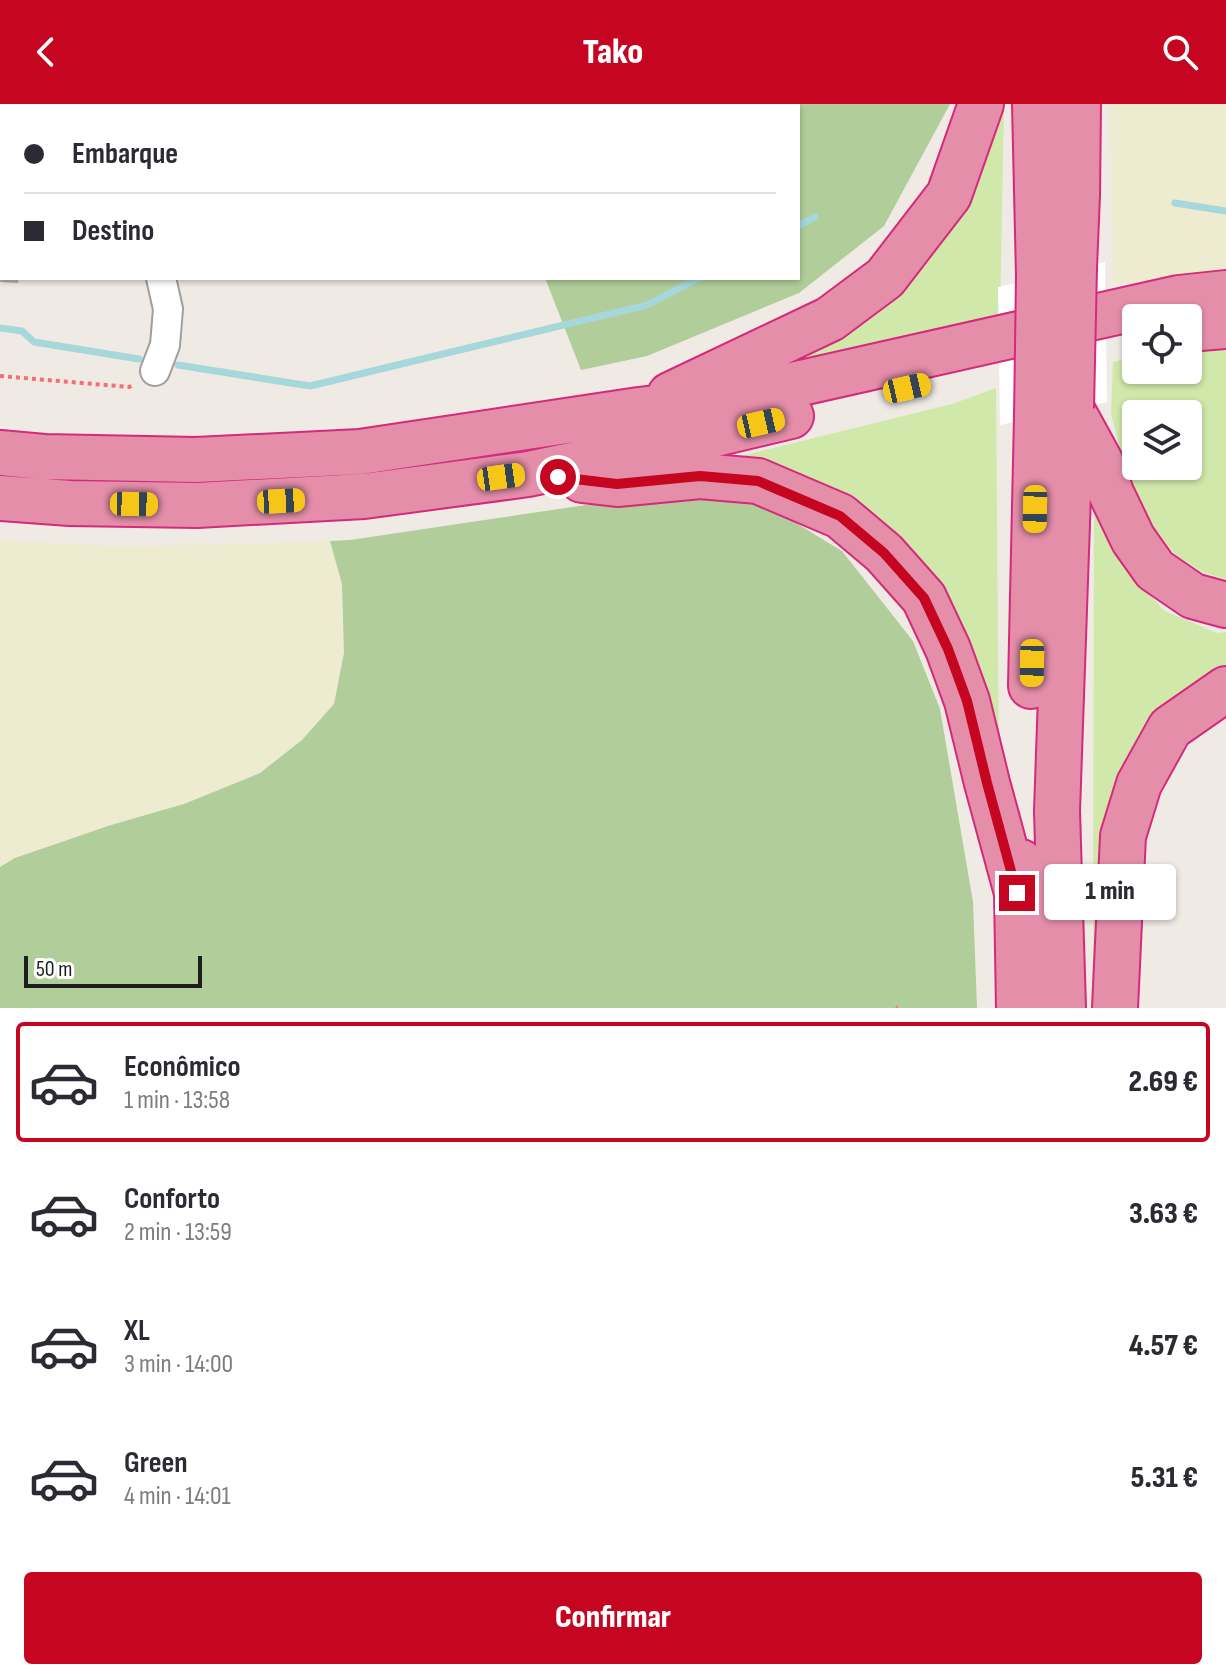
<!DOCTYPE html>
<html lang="pt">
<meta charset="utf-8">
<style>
:root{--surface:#fff;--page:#f7f7f7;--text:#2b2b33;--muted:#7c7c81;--line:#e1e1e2;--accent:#c60621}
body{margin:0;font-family:"Sofia Sans Condensed",sans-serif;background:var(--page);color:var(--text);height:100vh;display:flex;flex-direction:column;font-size:30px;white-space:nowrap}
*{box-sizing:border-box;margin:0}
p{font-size:26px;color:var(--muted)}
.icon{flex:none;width:44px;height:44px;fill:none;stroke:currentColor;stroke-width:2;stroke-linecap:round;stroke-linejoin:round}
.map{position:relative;height:904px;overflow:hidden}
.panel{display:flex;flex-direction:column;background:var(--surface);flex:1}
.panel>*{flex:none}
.hud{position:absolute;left:0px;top:0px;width:800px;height:176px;box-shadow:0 2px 6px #0004;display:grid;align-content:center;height:176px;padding:0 24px;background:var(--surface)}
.buttons{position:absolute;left:1122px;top:200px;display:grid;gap:16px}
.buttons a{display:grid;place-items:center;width:80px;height:80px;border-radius:8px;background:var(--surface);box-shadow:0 2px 6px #0004;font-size:40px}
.scale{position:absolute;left:24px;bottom:20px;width:178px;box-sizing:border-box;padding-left:8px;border:4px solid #1e1e1e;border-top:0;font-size:22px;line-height:28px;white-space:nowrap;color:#1e1e1e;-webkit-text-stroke:6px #fff;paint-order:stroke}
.end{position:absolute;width:36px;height:36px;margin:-18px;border:10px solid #c60621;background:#fff;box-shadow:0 0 0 4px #fff}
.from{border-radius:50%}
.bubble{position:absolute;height:56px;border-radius:8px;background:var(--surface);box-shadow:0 2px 6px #0004;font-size:26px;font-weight:800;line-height:56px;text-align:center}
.car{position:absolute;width:24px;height:48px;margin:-24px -12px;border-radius:10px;box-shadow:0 0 6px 2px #0007;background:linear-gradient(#f5c518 24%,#345 0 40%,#f5c518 0 76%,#345 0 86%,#f5c518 0)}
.hud b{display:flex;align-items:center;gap:28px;height:76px;font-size:30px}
.hud b+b{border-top:2px solid var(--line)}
.hud i{width:20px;height:20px;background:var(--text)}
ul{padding:14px 0 0;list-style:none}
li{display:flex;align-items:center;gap:24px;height:120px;margin:0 16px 12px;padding:0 8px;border:4px solid transparent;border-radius:8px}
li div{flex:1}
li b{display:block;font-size:30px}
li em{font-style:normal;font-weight:800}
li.current{border-color:var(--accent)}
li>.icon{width:72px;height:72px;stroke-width:1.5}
.cta{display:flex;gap:16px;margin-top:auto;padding:16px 24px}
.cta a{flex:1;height:92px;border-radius:8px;background:var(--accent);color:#fff;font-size:32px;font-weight:800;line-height:92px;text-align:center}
header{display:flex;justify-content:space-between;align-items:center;height:104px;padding:0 24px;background:var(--accent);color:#fff;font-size:36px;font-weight:800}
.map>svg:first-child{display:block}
.farmland{fill:#edebd0}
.grass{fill:#d1e8ab;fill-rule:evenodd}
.forest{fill:#b0cd9a}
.pier{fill:#fff}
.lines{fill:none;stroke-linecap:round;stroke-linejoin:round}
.stream{stroke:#a6d7db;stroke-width:7}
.building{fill:#c3b8b4;stroke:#c0aea7;stroke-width:2}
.street-casing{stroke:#9f9f9f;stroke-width:32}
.highway-casing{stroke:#d5297c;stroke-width:48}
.path{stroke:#f66e73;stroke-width:4;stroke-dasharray:4 4;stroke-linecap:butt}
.street{stroke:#fff;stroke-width:28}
.highway{stroke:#e48eaa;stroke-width:44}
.highway-bridge-casing{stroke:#d5297c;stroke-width:48;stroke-linecap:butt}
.highway-bridge{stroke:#e48eaa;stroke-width:44}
.route{stroke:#c60621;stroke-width:10}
</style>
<header><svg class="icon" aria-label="back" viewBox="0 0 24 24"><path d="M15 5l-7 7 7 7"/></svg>Tako<svg class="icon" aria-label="search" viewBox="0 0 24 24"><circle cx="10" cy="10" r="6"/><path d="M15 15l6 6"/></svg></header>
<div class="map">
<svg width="1226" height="904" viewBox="0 0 1226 904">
<rect width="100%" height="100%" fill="#efeae4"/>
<!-- farmland -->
<path class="farmland" d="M1110 0H1226V164L1167 175 1113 179Z
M0 436 123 443 330 437 342 480 344 549 334 600 302 636 261 668 184 700 111 721 16 754 0 763Z"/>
<!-- grass -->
<path class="grass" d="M991 0H1004L1000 217 794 263 790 254 845 222Z
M1207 246H1226V475L1202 468 1176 451 1152 422 1132 392 1111 310 1113 258 1136 253V266H1188V247ZM1136 310H1188V362H1136Z
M996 284 999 664 949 506 732 354 952 300Z
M1094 389 1124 464 1165 507 1217 529 1226 528V563L1211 571 1165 612 1103 904H1093Z"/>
<!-- forest -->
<path class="forest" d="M475 0H950L884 122 799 189 647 252 581 266 545 174H798V2H476Z
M750 391 842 447 913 537 940 605 973 798 977 904H0V763L15 754 111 721 184 700 260 669 302 636 334 600 344 549 342 480 330 437 350 436 586 401Z"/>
<!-- pier -->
<path class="pier" d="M1105 158 1107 298 1000 321 998 183Z"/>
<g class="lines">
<!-- stream -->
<path class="stream" d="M1175 99 1226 107
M798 122 815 113
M0 224 22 227 34 238 139 255
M178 261 310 282 647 201 699 174"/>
</g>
<!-- building -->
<path class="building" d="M0 1H2V49H0Z
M0 130H2V174H17V178L0 177Z"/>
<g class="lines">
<!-- street casing -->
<g class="street-casing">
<path id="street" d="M123 0 124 2
M155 267 165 241 168 205 161 174"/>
</g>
<!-- highway casing -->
<g class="highway-casing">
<path id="highway" d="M1035 0 1039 172
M1074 163 1077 91 1078 0
M1188 225 1226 222
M670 291 830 215 885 174 949 91 981 0
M1072 306 1101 359 1111 389 1133 435 1155 466 1193 492 1226 501
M0 349 44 353 196 356 360 348 639 306 730 295 1179 194 1226 189
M582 376 617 380 700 372 758 377 840 412 884 449 924 494 948 545 967 597 987 679 1017 789
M0 394 70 399 197 401 364 392 528 370 673 340 791 312
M1031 582 1037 313
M1019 904 1017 789 1021 758
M1063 904 1057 707 1071 304
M1115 904 1123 732 1139 680 1170 624 1226 585"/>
</g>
<!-- path -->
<path class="path" d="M0 272 129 283 133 281
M896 903 897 904"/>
<!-- street -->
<use href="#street" class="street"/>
<!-- highway -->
<use href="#highway" class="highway"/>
<!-- highway-bridge casing -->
<g class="highway-bridge-casing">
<path id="highway-bridge" d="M1071 304 1074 163
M1037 313 1039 172"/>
</g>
<!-- highway-bridge -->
<use href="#highway-bridge" class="highway-bridge"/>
</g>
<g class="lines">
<!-- route -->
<path class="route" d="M558 373 617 380 700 372 758 377 840 412 884 449 924 494 948 545 967 597 987 679 1017 789"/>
</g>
</svg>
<div class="buttons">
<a><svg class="icon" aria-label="locate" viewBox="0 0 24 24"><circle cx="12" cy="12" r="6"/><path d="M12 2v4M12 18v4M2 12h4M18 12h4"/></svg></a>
<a><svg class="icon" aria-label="layers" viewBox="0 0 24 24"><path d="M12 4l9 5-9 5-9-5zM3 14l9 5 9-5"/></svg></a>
</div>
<div class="scale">50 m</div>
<i class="end from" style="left:558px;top:373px"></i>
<i class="end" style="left:1017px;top:789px"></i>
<div class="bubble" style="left:1044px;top:760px;width:132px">1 min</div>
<i class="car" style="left:907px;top:284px;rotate:77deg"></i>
<i class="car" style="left:761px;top:319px;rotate:77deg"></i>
<i class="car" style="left:501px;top:373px;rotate:82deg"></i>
<i class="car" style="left:281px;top:397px;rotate:87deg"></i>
<i class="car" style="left:134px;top:400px;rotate:91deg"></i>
<i class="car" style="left:1035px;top:405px;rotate:181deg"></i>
<i class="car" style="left:1032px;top:559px;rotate:181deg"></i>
<div class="hud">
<b><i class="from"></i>Embarque</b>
<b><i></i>Destino</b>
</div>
</div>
<section class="panel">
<ul>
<li class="current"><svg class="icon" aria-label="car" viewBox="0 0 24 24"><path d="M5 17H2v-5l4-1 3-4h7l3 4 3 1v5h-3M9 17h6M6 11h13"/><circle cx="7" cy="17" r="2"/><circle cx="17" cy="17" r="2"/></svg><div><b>Econômico</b><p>1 min · 13:58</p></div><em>2.69 €</em></li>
<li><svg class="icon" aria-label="car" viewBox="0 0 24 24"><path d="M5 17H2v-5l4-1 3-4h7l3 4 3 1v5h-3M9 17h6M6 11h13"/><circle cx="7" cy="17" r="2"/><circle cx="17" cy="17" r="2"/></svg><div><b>Conforto</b><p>2 min · 13:59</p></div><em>3.63 €</em></li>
<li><svg class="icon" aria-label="car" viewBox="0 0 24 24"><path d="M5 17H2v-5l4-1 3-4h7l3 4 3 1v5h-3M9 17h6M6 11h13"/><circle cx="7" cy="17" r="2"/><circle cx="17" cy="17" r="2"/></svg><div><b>XL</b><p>3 min · 14:00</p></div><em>4.57 €</em></li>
<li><svg class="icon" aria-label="car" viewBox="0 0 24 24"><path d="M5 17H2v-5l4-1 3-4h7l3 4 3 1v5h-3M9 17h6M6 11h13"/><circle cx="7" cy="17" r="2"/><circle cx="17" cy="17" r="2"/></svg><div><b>Green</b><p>4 min · 14:01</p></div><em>5.31 €</em></li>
</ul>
<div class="cta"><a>Confirmar</a></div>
</section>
